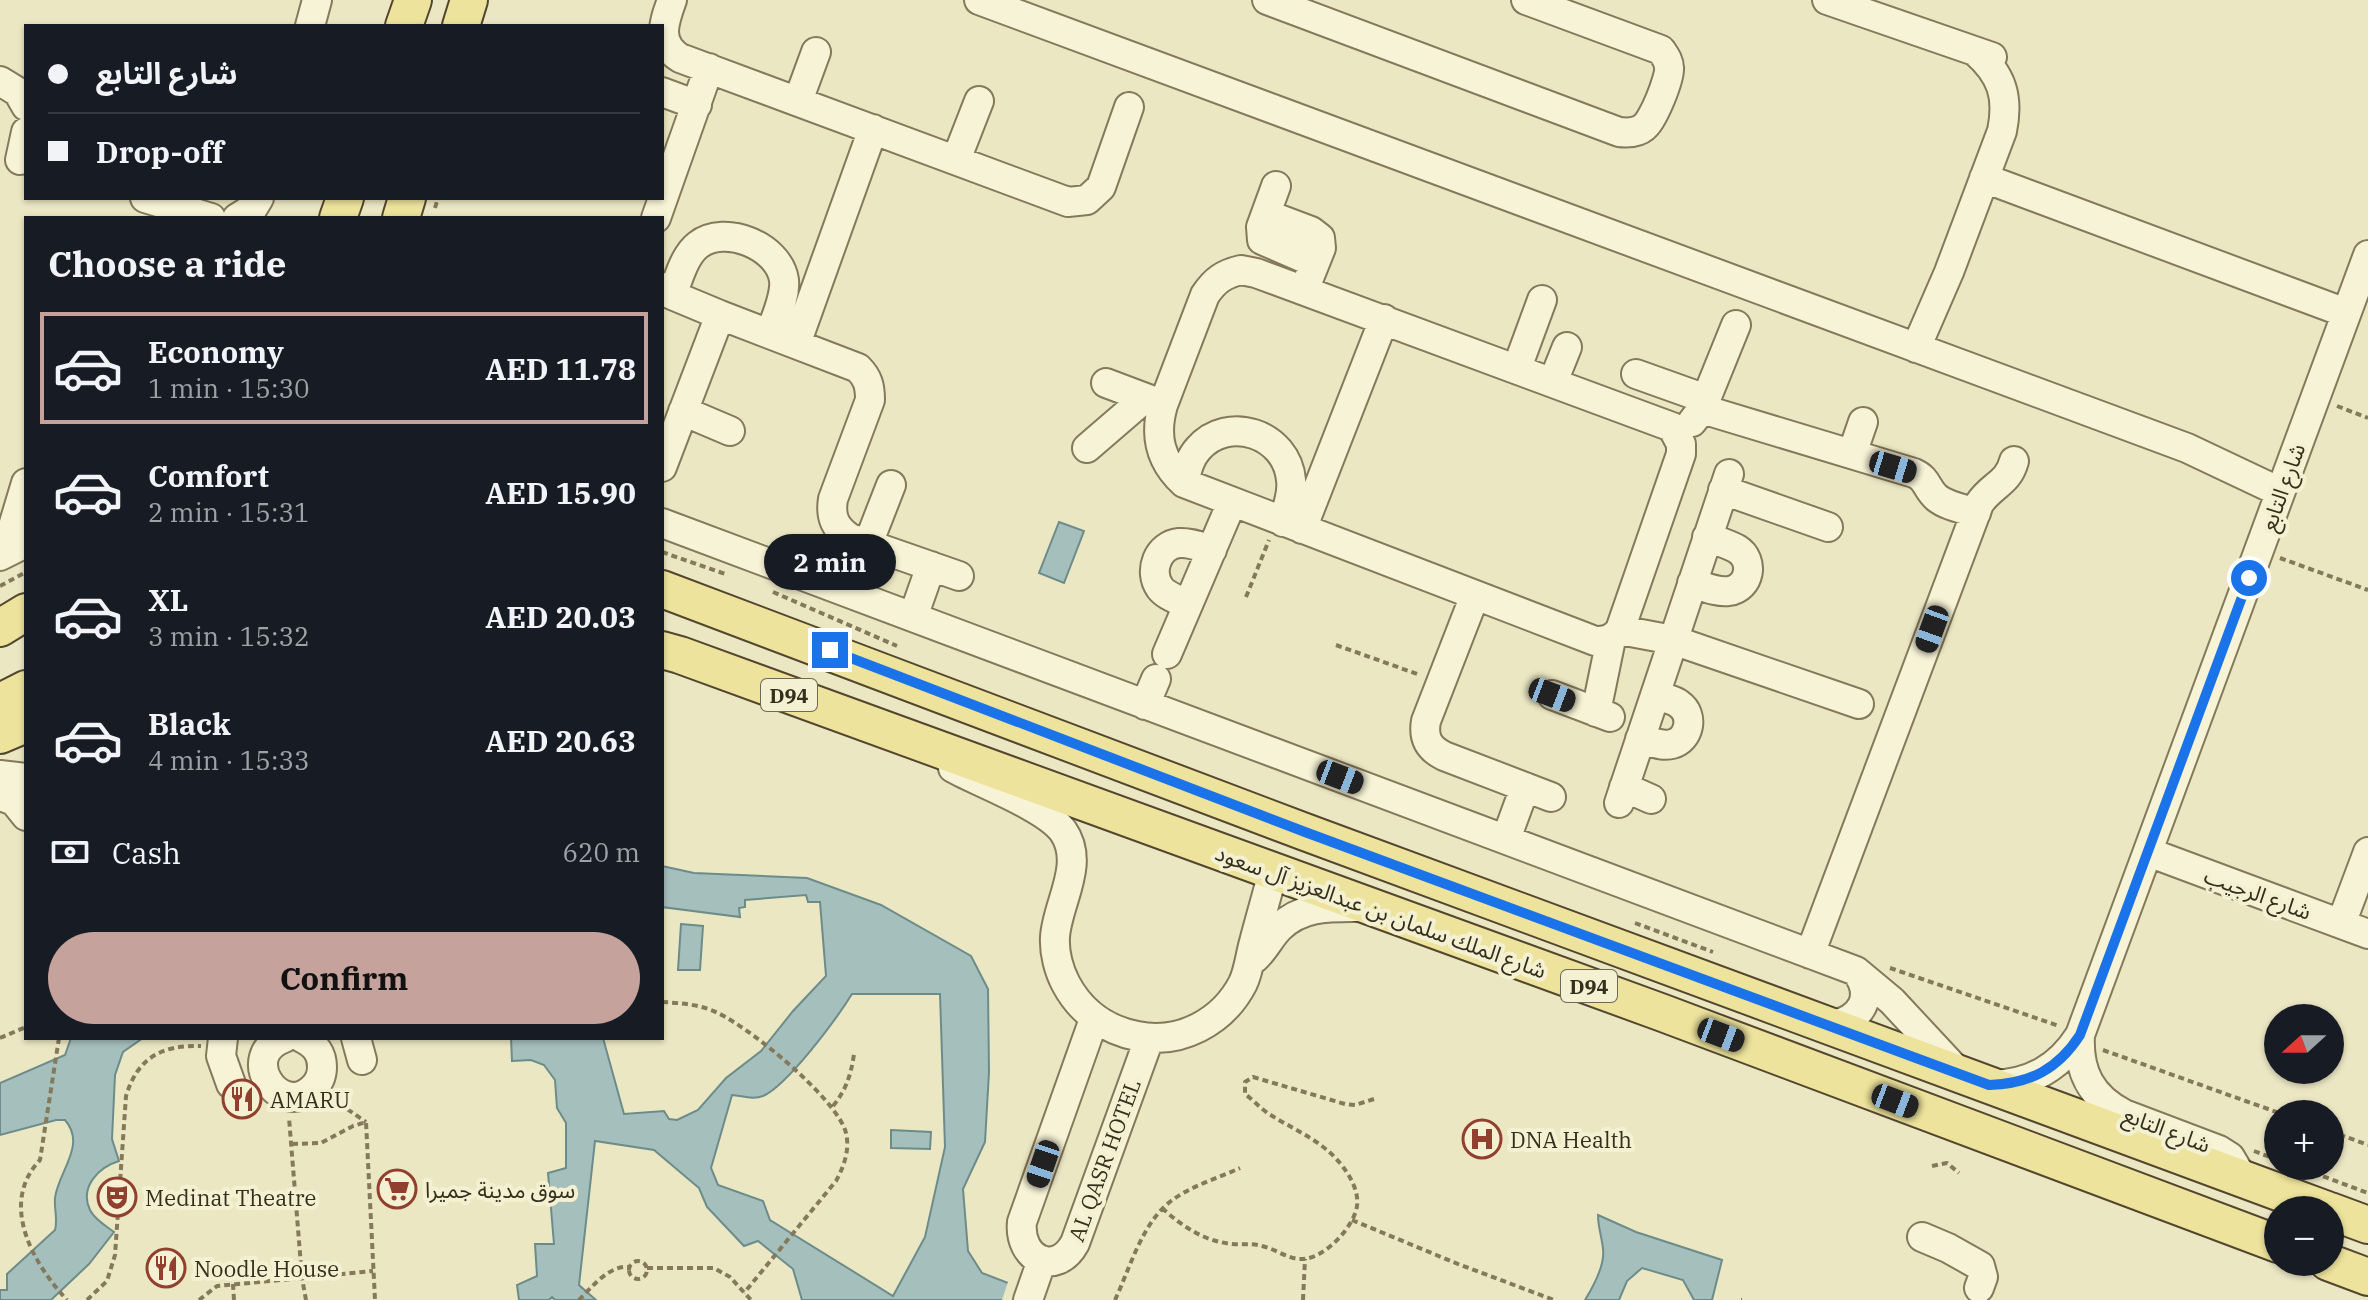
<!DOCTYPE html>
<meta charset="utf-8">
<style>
:root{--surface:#171b24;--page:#20242c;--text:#f1f3f6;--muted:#9ea1a6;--line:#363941;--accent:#c6a29c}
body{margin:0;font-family:"IBM Plex Serif","Noto Sans Arabic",serif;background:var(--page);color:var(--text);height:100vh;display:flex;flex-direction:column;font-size:30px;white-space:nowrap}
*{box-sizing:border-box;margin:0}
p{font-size:26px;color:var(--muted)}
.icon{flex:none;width:44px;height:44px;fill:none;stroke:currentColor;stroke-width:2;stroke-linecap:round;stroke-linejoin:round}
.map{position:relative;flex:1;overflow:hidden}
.panel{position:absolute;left:24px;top:216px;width:640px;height:824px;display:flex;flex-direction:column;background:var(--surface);border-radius:0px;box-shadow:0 2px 6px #0004}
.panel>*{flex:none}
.banner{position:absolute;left:24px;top:24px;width:640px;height:176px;border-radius:0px;box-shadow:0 2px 6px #0004;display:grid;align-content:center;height:176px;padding:0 24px;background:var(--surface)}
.needle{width:52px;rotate:249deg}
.controls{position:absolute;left:2264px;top:1004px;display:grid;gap:16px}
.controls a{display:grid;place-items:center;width:80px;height:80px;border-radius:50%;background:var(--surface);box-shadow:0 2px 6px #0004;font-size:40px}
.end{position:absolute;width:36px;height:36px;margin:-18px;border:10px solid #1a73e8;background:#fff;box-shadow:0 0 0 4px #fff}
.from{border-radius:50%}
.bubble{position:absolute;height:56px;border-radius:28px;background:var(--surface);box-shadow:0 2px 6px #0004;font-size:26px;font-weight:800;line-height:56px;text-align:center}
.car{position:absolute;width:24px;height:48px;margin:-24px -12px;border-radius:10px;box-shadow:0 0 6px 2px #0007;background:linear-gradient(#222 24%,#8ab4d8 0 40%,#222 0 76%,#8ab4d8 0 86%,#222 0)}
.banner b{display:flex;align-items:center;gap:28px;height:76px;font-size:30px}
.banner b+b{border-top:2px solid var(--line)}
.banner i{width:20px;height:20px;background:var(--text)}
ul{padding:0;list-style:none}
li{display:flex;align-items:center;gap:24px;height:112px;margin:0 16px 12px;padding:0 8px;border:4px solid transparent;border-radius:0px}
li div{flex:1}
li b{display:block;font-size:30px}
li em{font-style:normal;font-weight:800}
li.current{border-color:var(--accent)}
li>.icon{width:72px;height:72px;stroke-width:1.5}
h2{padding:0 24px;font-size:36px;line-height:96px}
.pay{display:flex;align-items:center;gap:20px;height:88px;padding:0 24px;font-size:30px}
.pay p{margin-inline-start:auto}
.button{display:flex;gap:16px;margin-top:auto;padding:16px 24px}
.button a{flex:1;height:92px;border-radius:48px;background:var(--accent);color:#111;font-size:32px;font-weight:800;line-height:92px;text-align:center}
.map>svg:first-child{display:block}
.water{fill:#a5bfbc;stroke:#6c8c8a;stroke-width:2;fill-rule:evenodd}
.pier{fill:#ece7c3}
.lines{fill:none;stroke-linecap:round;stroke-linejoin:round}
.minor-casing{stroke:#85795b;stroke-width:32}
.major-casing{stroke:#53462f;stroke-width:40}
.path{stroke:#85795b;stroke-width:4;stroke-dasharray:6 4;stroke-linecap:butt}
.minor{stroke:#f7f3d6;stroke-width:28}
.major{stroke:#ede39c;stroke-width:36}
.route{stroke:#1a73e8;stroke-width:10}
.labels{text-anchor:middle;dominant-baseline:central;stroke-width:8;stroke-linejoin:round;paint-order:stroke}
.shield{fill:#f4f0d2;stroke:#6f6854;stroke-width:2}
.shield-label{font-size:20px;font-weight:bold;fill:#362e1e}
.street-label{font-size:22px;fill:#362e1e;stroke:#f4f0d2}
.poi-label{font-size:22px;fill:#362e1e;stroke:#f4f0d2;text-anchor:start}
</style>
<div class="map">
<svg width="2368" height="1300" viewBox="0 0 2368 1300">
<rect width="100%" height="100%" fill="#ece7c3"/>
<!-- water -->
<path class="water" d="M1059 522 1084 531 1064 583 1039 573Z
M662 866 694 873 807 878 881 905 971 956 988 989 989 1072 985 1142 963 1189 968 1251 982 1273 1052 1300H802L793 1269 758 1241 744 1246 707 1207 699 1188 654 1150 595 1141 579 1285 596 1300H555L552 1297 549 1300H519L517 1285 537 1276 535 1244H554L548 1173 566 1168V1123L557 1108 555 1080 544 1065 531 1060 512 1061 511 1038H603L624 1114 664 1111 669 1119 677 1120 698 1110 726 1078 761 1051 793 1011 826 976 820 902H808L806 895 745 900V907L739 908 740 917 662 907ZM852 994H940L945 1147 925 1237 893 1296 770 1220 763 1201 718 1185 711 1168 732 1095C743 1096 753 1100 763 1096 788 1085 837 1018 852 994Z
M681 924 703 926 700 970H678Z
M71 1038H143L123 1052 115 1075 112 1139 119 1161C99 1167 79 1187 90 1210 95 1220 106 1226 114 1232L89 1264 51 1300H0V1290H7V1274L55 1230C58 1219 54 1209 55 1198 58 1172 87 1145 65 1120H56L0 1135V1083L65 1055Z
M891 1130 931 1132 930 1149 891 1148Z
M1598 1215 1636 1232 1722 1260 1712 1300H1694L1683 1280 1642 1268 1627 1281 1619 1300H1585C1593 1287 1605 1264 1603 1249 1602 1237 1598 1228 1598 1215Z"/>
<!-- pier -->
<path class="pier" d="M1009 1279 1054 1296V1300H1002Z"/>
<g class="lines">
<!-- minor casing -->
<g class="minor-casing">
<path id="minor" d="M672 0C664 22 656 43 680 58L1068 202 1087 200 1101 187 1129 107
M979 0 2187 448 2280 492
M1267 0 1619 132C1628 133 1637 133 1644 127 1653 121 1670 78 1669 68 1669 61 1665 56 1661 50L1526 0
M1827 0 1992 57
M310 26 317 0
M0 81 18 92 26 106
M662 92 697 105
M798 101 816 52
M20 160 26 132
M956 160 979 101
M1984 178 2346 313
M1276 186 1261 227 1262 240 1315 263
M145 198 211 218
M1266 214 1311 231 1320 238 1321 248 1309 278
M237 218 253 208 259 198
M656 218 709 68
M1241 270 1256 273 1672 427 1681 444V454L1620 630C1613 639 1606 641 1595 641L1184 483C1160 461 1154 436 1163 405L1205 295C1215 280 1224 274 1241 270Z
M662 287 672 295 720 315 858 368C868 378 870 386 870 400L833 499C830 517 835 528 850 538L959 576
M672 295C679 278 684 256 698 245 725 224 779 246 784 280 786 297 775 318 770 334
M796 344 873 129
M1916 348 1949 272 2002 131C2009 97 2002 75 1976 52
M1517 368 1542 300
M1636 374 1706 399
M1553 382 1567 347
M1106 383 1159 403
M1702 409 1914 473C1928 479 1926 489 1937 498 1947 506 1964 509 1976 513
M683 411 730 431
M1692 422 1702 409 1736 325
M1087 448 1145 398
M1852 454 1863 422
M662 467 720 315
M1184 483C1187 471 1189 459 1198 449 1228 414 1287 434 1291 480 1293 494 1287 509 1283 522
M1723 490 1828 527
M662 523 1856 971 1892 1001 1959 1073
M1302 529 1384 319
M11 533 26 483
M868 544 891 485
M0 556 26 543
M1692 583C1703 586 1717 593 1729 591 1750 588 1755 560 1737 549 1728 544 1717 541 1707 537
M1475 595 1426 721C1423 738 1428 748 1444 756L1551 797
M1188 605C1179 600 1166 596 1160 588 1148 571 1158 545 1179 543 1190 542 1202 547 1212 550
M913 617 931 566
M1620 630 1673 640 1859 704
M1167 654 1232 502
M1552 695 1610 717
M1145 705 1156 679
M1596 712 1611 639
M1640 739C1650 741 1662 747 1672 744 1689 740 1695 715 1679 704 1673 699 1662 698 1655 695
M953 768C982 784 1045 807 1063 831 1086 864 1057 903 1055 937 1054 953 1059 971 1066 984 1081 1012 1106 1030 1137 1036 1180 1045 1223 1022 1243 983 1249 970 1250 956 1254 942 1260 919 1267 895 1273 872
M0 775 26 778
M1624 787 1651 799
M0 796 14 801 26 816
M1619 803 1729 474
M1506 839 1525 787
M2148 852 2368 934
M2341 924 2368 852
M1810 954 1979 504C1991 485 2008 484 2014 461
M1255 958C1265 949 1270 937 1279 928 1301 906 1329 907 1357 907
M1094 1019 1022 1222C1018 1259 1056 1278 1075 1243L1149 1039
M1833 1025C1862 1019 1875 996 1856 971
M2080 1035C2078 1072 2091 1097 2124 1114L2219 1150 2230 1157 2243 1179
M223 1038 221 1056 231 1084
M284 1038C237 1055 279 1119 312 1089 319 1083 322 1075 322 1067 322 1052 314 1044 302 1038
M356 1038 362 1060
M1992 1085C2031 1084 2059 1068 2080 1035L2368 255
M1922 1237 1948 1248 1980 1266 1983 1277 1979 1288
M1028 1300 1042 1260"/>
</g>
<!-- major casing -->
<g class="major-casing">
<path id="major" d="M404 26 413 0
M461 26 469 0
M338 218 345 198
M401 218 407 198
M662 589 1305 832 2327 1210
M0 628 26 612
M662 650 680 655 1663 1013 2278 1244
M0 702 26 689
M0 735 26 724
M2330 1211 2368 1225
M2328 1262 2368 1277"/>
</g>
<!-- path -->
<path class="path" d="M435 208 438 198
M2337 406 2368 418
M662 552 728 575
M2280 558 2368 590
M0 586 26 572
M773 592 897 646
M1246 597 1269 540
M1336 645 1420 675
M1635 923 1713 952
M1890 968 2059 1026
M662 1002C679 1003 695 1004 711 1010 744 1022 838 1099 846 1133 850 1150 844 1166 836 1181L744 1293
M0 1038 26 1027
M59 1038 40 1160C0 1202 30 1260 67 1300
M2103 1050 2282 1114
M331 1098 366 1122
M833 1106C846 1090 851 1075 854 1054
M2330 1131 2368 1145
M292 1144 321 1143 353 1126 366 1122 375 1300
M2254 1151 2278 1160
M1932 1166 1947 1163 1959 1173
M2295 1166 2368 1193
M1162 1208C1183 1227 1204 1241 1232 1244 1242 1245 1252 1243 1262 1246 1276 1249 1289 1260 1303 1259 1325 1258 1354 1227 1357 1206 1359 1193 1351 1177 1343 1167 1324 1141 1294 1130 1269 1114 1260 1108 1253 1100 1245 1094V1082L1253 1077 1345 1104 1355 1105 1374 1099
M1352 1220 1458 1264 1554 1300
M629 1270a9 9 0 1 1 18 0a9 9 0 1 1-18 0Z
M647 1268H714L730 1277 751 1300
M233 1284 234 1300
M87 1300 107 1281 115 1255 126 1096C138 1057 162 1045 201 1046
M199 1300 217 1286 302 1278 289 1118
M306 1300 302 1278 373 1271
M579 1300C592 1287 609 1265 629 1267
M1115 1300C1130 1268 1142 1223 1171 1201 1191 1186 1218 1178 1240 1168
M1303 1300 1305 1259
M1741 1300H1742"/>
<!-- minor -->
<use href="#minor" class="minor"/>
<!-- major -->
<use href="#major" class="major"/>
</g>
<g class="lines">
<!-- route -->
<path class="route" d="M830 650 1305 832 1989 1085C2030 1084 2058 1069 2080 1035L2249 578"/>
</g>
<!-- icons -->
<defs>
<g id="restaurant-ring" transform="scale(2)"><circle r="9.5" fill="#f4f0d2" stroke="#913f2e" stroke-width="1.5"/><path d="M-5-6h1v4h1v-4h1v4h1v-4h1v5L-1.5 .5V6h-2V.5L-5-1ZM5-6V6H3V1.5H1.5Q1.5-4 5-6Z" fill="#913f2e"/></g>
<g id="hospital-ring" transform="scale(2)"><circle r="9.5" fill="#f4f0d2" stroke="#913f2e" stroke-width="1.5"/><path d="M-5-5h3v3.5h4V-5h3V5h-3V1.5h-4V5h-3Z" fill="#913f2e"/></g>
<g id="supermarket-ring" transform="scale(2)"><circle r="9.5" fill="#f4f0d2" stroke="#913f2e" stroke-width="1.5"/><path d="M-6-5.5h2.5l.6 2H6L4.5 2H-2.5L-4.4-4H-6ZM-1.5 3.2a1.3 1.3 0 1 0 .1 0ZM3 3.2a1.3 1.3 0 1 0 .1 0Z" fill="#913f2e"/></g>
<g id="theatre-ring" transform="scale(2)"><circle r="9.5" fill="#f4f0d2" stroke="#913f2e" stroke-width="1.5"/><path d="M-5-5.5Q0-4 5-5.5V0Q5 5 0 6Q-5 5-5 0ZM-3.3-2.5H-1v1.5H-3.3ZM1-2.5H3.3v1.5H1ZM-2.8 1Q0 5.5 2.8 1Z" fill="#913f2e"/></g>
</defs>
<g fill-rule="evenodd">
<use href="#restaurant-ring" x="242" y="1099"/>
<use href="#hospital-ring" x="1482" y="1139"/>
<use href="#supermarket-ring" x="397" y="1189"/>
<use href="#theatre-ring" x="117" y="1197"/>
<use href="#restaurant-ring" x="166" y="1268"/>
</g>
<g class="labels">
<!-- shield labels -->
<g class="shield">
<rect x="761" y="679" width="56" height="32" rx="6"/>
<rect x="1561" y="970" width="56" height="32" rx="6"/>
</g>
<g class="shield-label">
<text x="789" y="695">D94</text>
<text x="1589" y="986">D94</text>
</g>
<!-- street labels -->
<g class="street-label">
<text transform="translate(2282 487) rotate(-70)">شارع التابع</text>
<text transform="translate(2258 893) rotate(20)">شارع الرجيب</text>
<text transform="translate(1381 911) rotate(20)">شارع الملك سلمان بن عبدالعزيز آل سعود</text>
<text transform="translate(2167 1129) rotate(21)">شارع التابع</text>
<text transform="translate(1104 1160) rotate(-70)">AL QASR HOTEL</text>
</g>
<!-- poi labels -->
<g class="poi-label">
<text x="270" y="1099">AMARU</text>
<text x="1510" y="1139">DNA Health</text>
<text x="425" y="1189">سوق مدينة جميرا</text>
<text x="145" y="1197">Medinat Theatre</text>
<text x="194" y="1268">Noodle House</text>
</g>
</g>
</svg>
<div class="controls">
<a><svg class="needle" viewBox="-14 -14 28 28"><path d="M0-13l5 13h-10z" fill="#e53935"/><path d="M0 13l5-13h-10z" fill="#9ea1a6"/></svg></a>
<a>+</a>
<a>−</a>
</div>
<i class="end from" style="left:2249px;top:578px"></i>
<i class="end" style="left:830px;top:650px"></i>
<div class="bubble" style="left:764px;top:534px;width:132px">2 min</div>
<i class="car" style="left:1893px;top:467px;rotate:107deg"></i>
<i class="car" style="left:1932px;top:629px;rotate:200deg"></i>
<i class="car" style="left:1552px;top:695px;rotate:111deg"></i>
<i class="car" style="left:1340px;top:777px;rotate:111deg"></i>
<i class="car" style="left:1721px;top:1035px;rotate:111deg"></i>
<i class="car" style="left:1895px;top:1101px;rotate:111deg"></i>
<i class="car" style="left:1043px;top:1164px;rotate:199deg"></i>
<div class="banner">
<b><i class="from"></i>شارع التابع</b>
<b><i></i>Drop-off</b>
</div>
<section class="panel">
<h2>Choose a ride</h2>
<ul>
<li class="current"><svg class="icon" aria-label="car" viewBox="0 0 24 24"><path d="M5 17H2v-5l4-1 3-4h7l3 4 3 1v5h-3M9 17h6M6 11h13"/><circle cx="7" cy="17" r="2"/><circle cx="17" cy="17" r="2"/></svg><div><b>Economy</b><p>1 min · 15:30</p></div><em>AED 11.78</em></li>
<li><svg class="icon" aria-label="car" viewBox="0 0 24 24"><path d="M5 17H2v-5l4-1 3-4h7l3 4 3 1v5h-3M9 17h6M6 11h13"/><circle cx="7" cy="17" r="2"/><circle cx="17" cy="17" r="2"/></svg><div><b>Comfort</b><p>2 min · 15:31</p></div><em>AED 15.90</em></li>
<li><svg class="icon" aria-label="car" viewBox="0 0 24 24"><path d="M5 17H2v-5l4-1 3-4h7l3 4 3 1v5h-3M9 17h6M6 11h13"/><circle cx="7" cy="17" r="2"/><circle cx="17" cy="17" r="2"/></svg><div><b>XL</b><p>3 min · 15:32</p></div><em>AED 20.03</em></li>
<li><svg class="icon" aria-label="car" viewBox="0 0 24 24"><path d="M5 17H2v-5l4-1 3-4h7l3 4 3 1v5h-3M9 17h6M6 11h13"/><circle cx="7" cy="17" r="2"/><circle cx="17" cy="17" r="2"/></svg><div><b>Black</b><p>4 min · 15:33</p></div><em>AED 20.63</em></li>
</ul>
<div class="pay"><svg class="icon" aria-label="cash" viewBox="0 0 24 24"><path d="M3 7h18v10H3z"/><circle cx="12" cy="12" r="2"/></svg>Cash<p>620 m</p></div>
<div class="button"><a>Confirm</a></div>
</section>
</div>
